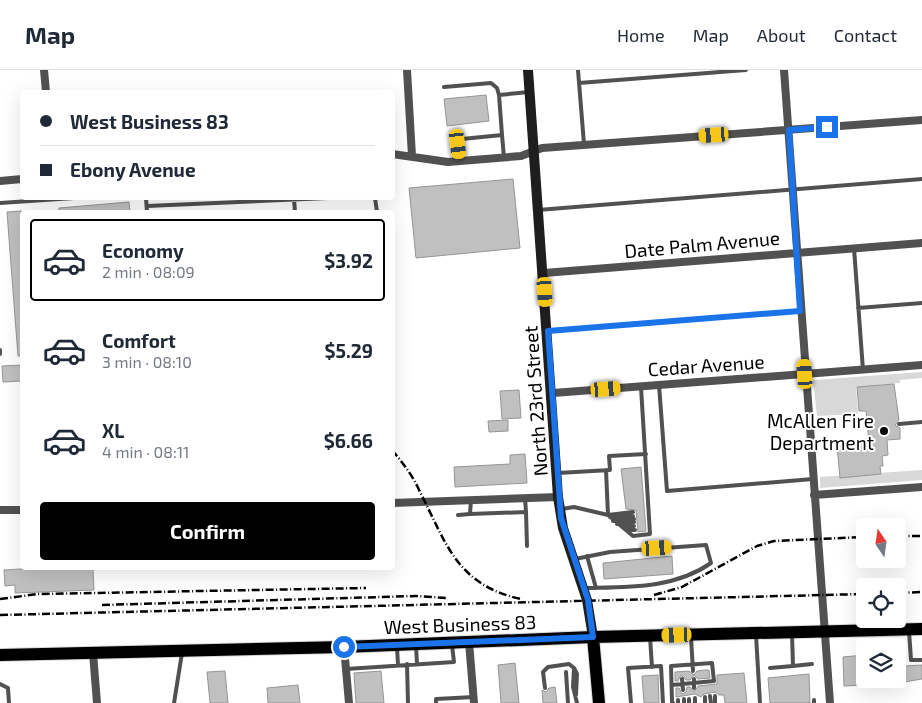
<!DOCTYPE html>
<meta charset="utf-8">
<style>
:root{--surface:#fff;--page:#f2f2f3;--text:#1f2937;--muted:#747a83;--line:#e0e1e3;--accent:#000}
body{margin:0;font-family:"Exo 2",sans-serif;background:var(--page);color:var(--text);height:100vh;display:flex;flex-direction:column;font-size:19px;white-space:nowrap}
*{box-sizing:border-box;margin:0}
p{font-size:16px;color:var(--muted)}
.icon{flex:none;width:28px;height:28px;fill:none;stroke:currentColor;stroke-width:2;stroke-linecap:round;stroke-linejoin:round}
.map{position:relative;flex:1;overflow:hidden}
.sheet{position:absolute;left:20px;top:140px;width:375px;height:360px;display:flex;flex-direction:column;background:var(--surface);border-radius:5px;box-shadow:0 5px 20px #0002}
.sheet>*{flex:none}
.banner{position:absolute;left:20px;top:20px;width:375px;height:110px;border-radius:5px;box-shadow:0 5px 20px #0002;display:grid;align-content:center;height:110px;padding:0 20px;background:var(--surface)}
.needle{width:32px;rotate:347deg}
.buttons{position:absolute;left:856px;top:448px;display:grid;gap:10px}
.buttons a{display:grid;place-items:center;width:50px;height:50px;border-radius:5px;background:var(--surface);box-shadow:0 5px 20px #0002;font-size:25px}
.end{position:absolute;width:22px;height:22px;margin:-11px;border:6px solid #1a73e8;background:#fff;box-shadow:0 0 0 2px #fff}
.from{border-radius:50%}
.car{position:absolute;width:15px;height:30px;margin:-15px -8px;border-radius:6px;box-shadow:0 0 4px 1px #0007;background:linear-gradient(#f5c518 24%,#345 0 40%,#f5c518 0 76%,#345 0 86%,#f5c518 0)}
.banner b{display:flex;align-items:center;gap:18px;height:48px;font-size:19px}
.banner b+b{border-top:1px solid var(--line)}
.banner i{width:12px;height:12px;background:var(--text)}
ul{padding:9px 0 0;list-style:none}
li{display:flex;align-items:center;gap:15px;height:82px;margin:0 10px 8px;padding:0 10px;border:2px solid transparent;border-radius:5px}
li div{flex:1}
li b{display:block;font-size:19px}
li em{font-style:normal;font-weight:700}
li.on{border-color:var(--accent)}
li>.icon{width:45px;height:45px;stroke-width:1.5}
.cta{display:flex;gap:10px;margin-top:auto;padding:10px 20px}
.cta a{flex:1;height:58px;border-radius:5px;background:var(--accent);color:#fff;font-size:20px;font-weight:700;line-height:58px;text-align:center}
header{display:flex;align-items:center;gap:30px;box-sizing:border-box;height:70px;padding:0 25px;background:var(--surface);border-bottom:1px solid var(--line)}
header strong{font-size:24px}
nav{display:flex;gap:28px;margin-inline-start:auto;font-size:18px}
.map>svg:first-child{display:block}
.green{fill:#d8d8d8}
.building{fill:#c0c0c0;stroke:#959595}
.lines{fill:none;stroke-linecap:round;stroke-linejoin:round}
.primary-casing{stroke:#dbdbdb;stroke-width:14}
.lane{stroke:#515151;stroke-width:4}
.street{stroke:#515151;stroke-width:8}
.secondary{stroke:#1e1e1e;stroke-width:10}
.primary{stroke:#000;stroke-width:12}
.rail{stroke:#000;stroke-width:2.5;stroke-dasharray:8 2.5 1 2.5;stroke-linecap:butt}
.route{stroke:#1a73e8;stroke-width:6}
.poi-dot{fill:#000;stroke:#fff;stroke-width:2}
.labels{text-anchor:middle;dominant-baseline:central;stroke-width:4;stroke-linejoin:round;paint-order:stroke}
.street-label{font-size:19px;fill:#000;stroke:#fff}
.poi-label{font-size:19px;fill:#000;stroke:#fff;text-anchor:end}
</style>
<header>
<strong>Map</strong>
<nav><a>Home</a><a>Map</a><a>About</a><a>Contact</a></nav>
</header>
<div class="map">
<svg width="922" height="633" viewBox="0 0 922 633">
<rect width="100%" height="100%" fill="#fff"/>
<!-- green -->
<path class="green" d="M922 302V308L900 310V313L856 317 858 344 817 346 813 310Z
M922 400V410L820 418V407Z"/>
<!-- building -->
<path class="building" d="M486 25 489 51 447 56 444 29Z
M513 109 520 178 416 188 409 118Z
M129 132 130 142H59V138Z
M22 141V286H18L7 142Z
M22 295V311L3 312 2 296Z
M894 314 899 350 895 355 900 358V369L887 370 888 385 882 386 883 396H880L881 404 840 408 837 376 869 373 866 341H859L857 317Z
M519 320 521 348 502 349 500 321Z
M508 350V361L489 362 488 351Z
M525 384 527 413 455 417 454 397 510 394V385Z
M641 397 646 461 638 462 636 440 626 439 621 399Z
M672 486 673 504 604 509 603 493Z
M36 498 93 499 94 520 15 523V515L5 516 4 500Z
M865 585V609H887V614L844 616 843 587Z
M898 585H904V596L922 595V609L898 613Z
M515 593 519 633H501L498 595Z
M705 600H709L710 608 698 609 694 605 690 610H686L681 605 678 611H675V602L689 601 694 605 697 601Z
M225 601 228 633H210L207 602Z
M381 601 384 633H356L354 603Z
M744 603 747 633H725L724 625H719L715 622 704 624 701 627 695 624 676 627V618H679L682 624 686 622 687 617H690L694 622 698 616 717 614V605Z
M809 604 810 633H770L768 608Z
M658 605 659 633H644L642 606Z
M298 615 300 633H268L267 618Z
M555 617 557 633H543L542 620 546 622 549 618Z"/>
<g class="lines">
<!-- primary casing -->
<g class="primary-casing">
<path id="primary" d="M593 567 599 633
M0 585 344 577 593 567 922 559"/>
</g>
<!-- lane -->
<path class="lane" d="M578 0 584 74
M579 13 746 0
M444 17 491 13 497 18 499 25
M502 65 499 25 529 22
M460 91 458 74 462 69 502 65 504 88
M146 128 147 142
M375 128 377 142
M294 129 295 142
M0 133 74 128
M147 136 328 128
M538 140 922 109
M854 178 863 300
M858 238 922 233
M549 261 801 241
M0 280V284
M659 315 667 421 813 409
M899 354 922 352
M606 400 608 445 633 442
M558 403 610 400 609 386 646 384
M562 439 574 437 608 445 633 466 650 464 641 317
M526 442 527 476
M470 444 526 442 525 428
M458 445 470 444 471 430
M610 447 633 446
M613 451 634 449
M617 454 634 452
M621 456H634
M626 460H635
M587 486 596 518
M575 489 610 482 706 475 711 493C674 519 627 517 584 518
M909 561 911 590H922
M792 564 793 596 812 594
M756 565 760 633
M650 567 652 597
M691 567 693 601
M416 576 417 594
M397 577 398 595
M407 594 408 633
M574 598 577 604 576 625
M770 598 793 596
M346 599 454 592 452 575
M566 602 568 633
M682 609 683 620
M694 609V618
M0 614 8 618 9 633
M672 615 714 611 712 593 671 596 672 632 673 633
M545 618 543 602 548 597 569 594 574 598 573 617 577 633
M710 626 711 633
M715 626V633
M705 627V633
M695 628V633
M684 629V633
M689 629V633
M678 630V633
M814 630V633
M174 633 182 583
M436 633V629L474 627
M631 633 628 598 661 596 663 633"/>
<!-- street -->
<path class="street" d="M44 0 46 22
M407 0 412 86
M784 0 830 633
M392 84 448 92 521 86 542 78 922 50
M0 111 22 109
M544 203 922 173
M553 323 922 295
M814 425 922 417
M392 433 558 427
M0 440H22
M469 572 474 633
M344 577 349 633
M93 583 97 633"/>
<!-- secondary -->
<path class="secondary" d="M528 0 558 427 563 458 587 530 593 567"/>
<!-- primary -->
<use href="#primary" class="primary"/>
<!-- rail -->
<path class="rail" d="M392 380C403 393 413 406 420 422 446 472 456 515 521 529
M898 466H922
M898 523 922 522
M654 525 682 517 757 476 774 471 865 467
M0 529 38 524 366 518
M102 535 416 526 446 528
M0 545 865 524"/>
</g>
<g class="lines">
<!-- route -->
<path class="route" d="M344 577 593 567 588 530 561 448 548 261 800 241 789 60 827 57"/>
</g>
<!-- markers -->
<circle class="poi-dot" cx="884" cy="361" r="5"/>
<g class="labels">
<!-- street labels -->
<g class="street-label">
<text transform="translate(702 174) rotate(-5)">Date Palm Avenue</text>
<text transform="translate(706 295) rotate(-4)">Cedar Avenue</text>
<text transform="translate(535 331) rotate(-94)">North 23rd Street</text>
<text transform="translate(460 554) rotate(-2)">West Business 83</text>
</g>
<!-- poi labels -->
<g class="poi-label">
<text x="874" y="350">McAllen Fire<tspan x="874" dy="22">Department</tspan></text>
</g>
</g>
</svg>
<div class="buttons">
<a><svg class="needle" viewBox="-14 -14 28 28"><path d="M0-13l5 13h-10z" fill="#e53935"/><path d="M0 13l5-13h-10z" fill="#747a83"/></svg></a>
<a><svg class="icon" aria-label="locate" viewBox="0 0 24 24"><circle cx="12" cy="12" r="6"/><path d="M12 2v4M12 18v4M2 12h4M18 12h4"/></svg></a>
<a><svg class="icon" aria-label="layers" viewBox="0 0 24 24"><path d="M12 4l9 5-9 5-9-5zM3 14l9 5 9-5"/></svg></a>
</div>
<i class="end from" style="left:344px;top:577px"></i>
<i class="end" style="left:827px;top:57px"></i>
<i class="car" style="left:714px;top:65px;rotate:266deg"></i>
<i class="car" style="left:458px;top:74px;rotate:173deg"></i>
<i class="car" style="left:545px;top:222px;rotate:176deg"></i>
<i class="car" style="left:805px;top:304px;rotate:356deg"></i>
<i class="car" style="left:606px;top:319px;rotate:86deg"></i>
<i class="car" style="left:657px;top:478px;rotate:87deg"></i>
<i class="car" style="left:677px;top:565px;rotate:268deg"></i>
<div class="banner">
<b><i class="from"></i>West Business 83</b>
<b><i></i>Ebony Avenue</b>
</div>
<section class="sheet">
<ul>
<li class="on"><svg class="icon" aria-label="car" viewBox="0 0 24 24"><path d="M5 17H2v-5l4-1 3-4h7l3 4 3 1v5h-3M9 17h6M6 11h13"/><circle cx="7" cy="17" r="2"/><circle cx="17" cy="17" r="2"/></svg><div><b>Economy</b><p>2 min · 08:09</p></div><em>$3.92</em></li>
<li><svg class="icon" aria-label="car" viewBox="0 0 24 24"><path d="M5 17H2v-5l4-1 3-4h7l3 4 3 1v5h-3M9 17h6M6 11h13"/><circle cx="7" cy="17" r="2"/><circle cx="17" cy="17" r="2"/></svg><div><b>Comfort</b><p>3 min · 08:10</p></div><em>$5.29</em></li>
<li><svg class="icon" aria-label="car" viewBox="0 0 24 24"><path d="M5 17H2v-5l4-1 3-4h7l3 4 3 1v5h-3M9 17h6M6 11h13"/><circle cx="7" cy="17" r="2"/><circle cx="17" cy="17" r="2"/></svg><div><b>XL</b><p>4 min · 08:11</p></div><em>$6.66</em></li>
</ul>
<div class="cta"><a>Confirm</a></div>
</section>
</div>
